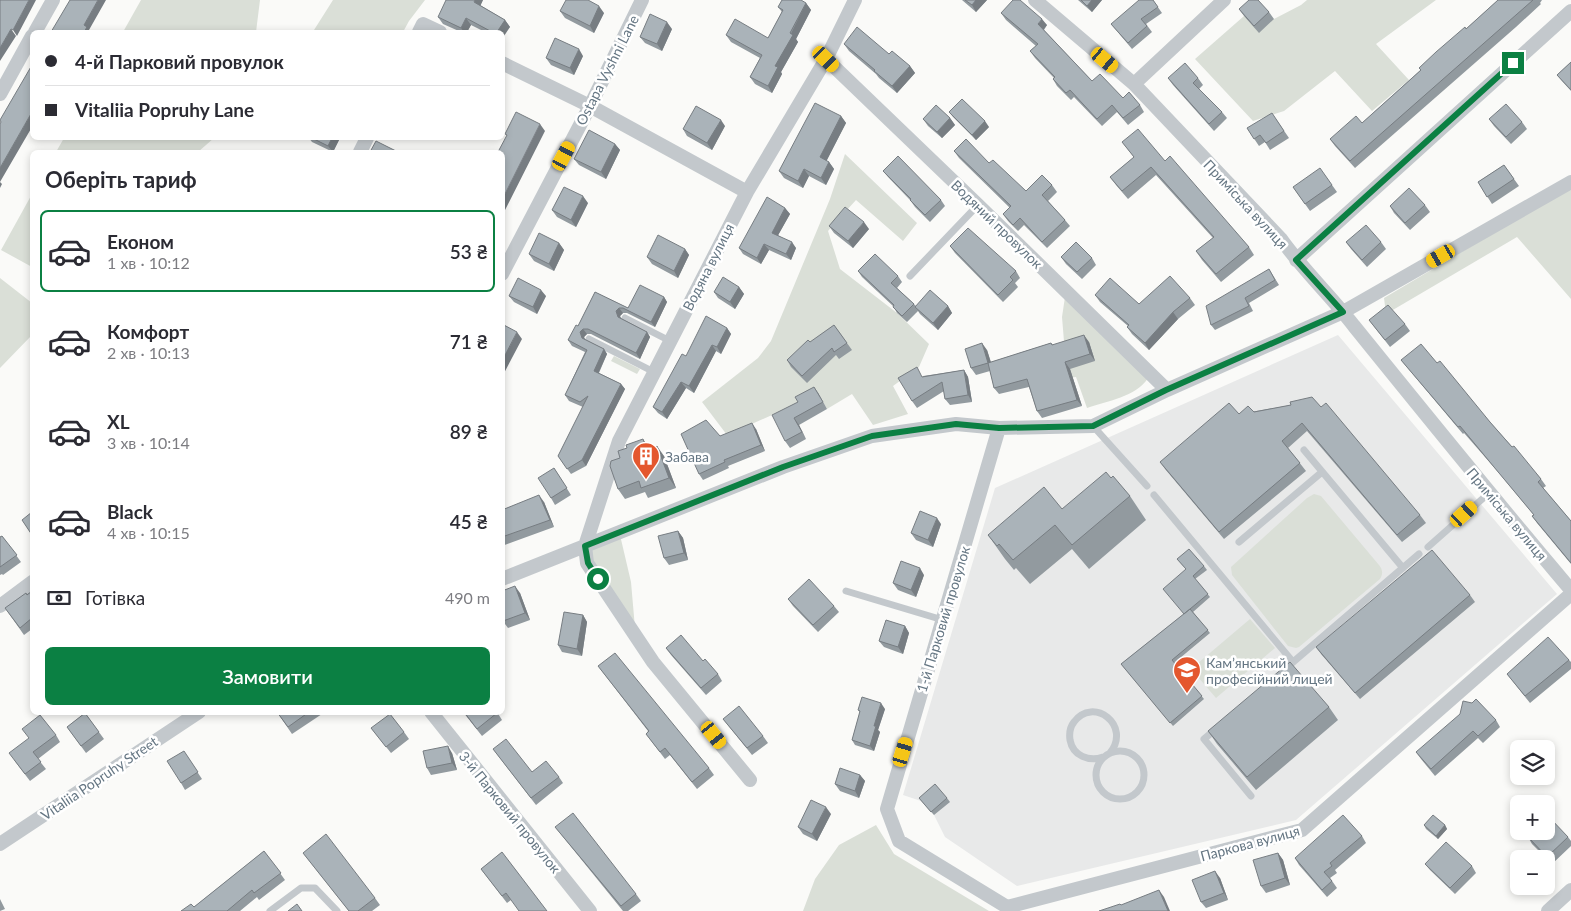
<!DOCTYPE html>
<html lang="uk">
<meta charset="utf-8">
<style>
:root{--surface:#fff;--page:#f2f2f3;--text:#2b2b33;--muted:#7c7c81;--line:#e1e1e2;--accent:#0b8043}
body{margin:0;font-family:Lato,sans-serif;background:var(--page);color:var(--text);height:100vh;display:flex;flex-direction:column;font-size:19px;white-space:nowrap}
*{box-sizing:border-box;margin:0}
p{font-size:16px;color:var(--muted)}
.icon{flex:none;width:28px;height:28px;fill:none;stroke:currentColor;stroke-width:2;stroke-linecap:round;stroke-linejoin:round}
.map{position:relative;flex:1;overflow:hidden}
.side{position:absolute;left:30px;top:150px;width:475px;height:565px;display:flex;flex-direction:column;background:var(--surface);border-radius:8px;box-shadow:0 2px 8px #0003}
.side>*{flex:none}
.hud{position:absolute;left:30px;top:30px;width:475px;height:110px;border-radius:8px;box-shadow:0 2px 8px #0003;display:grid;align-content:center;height:110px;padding:0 15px;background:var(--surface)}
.fabs{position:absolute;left:1510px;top:740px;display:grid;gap:10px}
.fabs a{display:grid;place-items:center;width:45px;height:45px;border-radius:8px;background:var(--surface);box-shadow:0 2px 8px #0003;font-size:25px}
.end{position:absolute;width:22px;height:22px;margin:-11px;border:6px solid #0b8043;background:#fff;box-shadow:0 0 0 2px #fff}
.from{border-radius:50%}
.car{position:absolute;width:15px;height:30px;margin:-15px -8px;border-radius:6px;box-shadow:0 0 4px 1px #0007;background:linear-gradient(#f5c518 24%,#345 0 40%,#f5c518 0 76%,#345 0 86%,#f5c518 0)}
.hud b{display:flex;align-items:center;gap:18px;height:48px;font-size:19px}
.hud b+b{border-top:1px solid var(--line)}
.hud i{width:12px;height:12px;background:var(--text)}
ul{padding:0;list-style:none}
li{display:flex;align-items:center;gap:15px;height:82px;margin:0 10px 8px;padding:0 5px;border:2px solid transparent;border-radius:8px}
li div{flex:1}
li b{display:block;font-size:19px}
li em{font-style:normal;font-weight:600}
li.on{border-color:var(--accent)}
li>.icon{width:45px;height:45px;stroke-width:1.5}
h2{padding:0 15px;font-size:22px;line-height:60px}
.pay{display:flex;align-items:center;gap:12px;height:55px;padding:0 15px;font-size:19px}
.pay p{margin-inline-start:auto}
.action{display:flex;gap:10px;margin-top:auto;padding:10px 15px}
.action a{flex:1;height:58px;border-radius:8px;background:var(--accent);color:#fff;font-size:20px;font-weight:600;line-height:58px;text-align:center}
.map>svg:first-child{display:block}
.built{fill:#e8e9e9}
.green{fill:#dadfd7}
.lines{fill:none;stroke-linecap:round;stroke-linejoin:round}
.lane{stroke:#c3c8cc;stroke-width:7}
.street{stroke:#c3c8cc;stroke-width:14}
.wall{fill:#929a9f}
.shaded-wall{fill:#777d82}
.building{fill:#aab3b9;stroke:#777d82}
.route{stroke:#0b8043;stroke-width:6}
.labels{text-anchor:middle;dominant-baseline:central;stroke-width:5;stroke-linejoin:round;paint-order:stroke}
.street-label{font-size:14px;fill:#657683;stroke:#fff}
.poi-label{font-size:14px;fill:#657683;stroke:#fff;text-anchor:start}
</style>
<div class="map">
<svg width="1571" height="911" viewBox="0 0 1571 911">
<rect width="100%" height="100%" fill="#fafaf8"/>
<!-- built -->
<path class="built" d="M1338 335 1557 594 1296 820 1017 886 945 837 934 815 921 801 903 795 995 488Z"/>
<!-- green -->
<path class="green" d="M141 0H260L256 32H123Z
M333 0H425L409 21 403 32H325L314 30Z
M1307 0H1436L1376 44 1409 80 1372 111 1335 71 1284 111 1253 121 1195 59 1244 16 1274 19 1301 5Z
M64 138H214L198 152H56Z
M845 154 917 223 903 241 856 200 828 231 840 269 897 313 929 344 919 367 893 386 908 414 873 425 852 394 827 409 819 394 727 435 702 402 758 358 771 341 830 199Z
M1571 187V299L1517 237 1386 314 1384 298Z
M32 194V267L1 250Z
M0 278 32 303V335L0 368Z
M1065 297 1148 378C1136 397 1107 401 1087 408L1076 377 1067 378 1062 317Z
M614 356 640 369 637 374 611 361Z
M1314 494 1321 496 1379 565C1383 570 1383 574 1380 579L1299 647 1296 648 1288 646 1232 575 1231 567 1307 498Z
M620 535 631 582 635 628 592 561 589 548Z
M1250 619 1275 648 1216 698 1191 669Z
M876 825 894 854 989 911H803L815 879 839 845Z"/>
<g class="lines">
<!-- lane -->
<path class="lane" d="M910 276 978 205
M625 318 670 341
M589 339 654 372
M1093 426 1147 486
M1304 450 1403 568
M1154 495 1293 662
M1239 542 1322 472
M1428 547 1489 493
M846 591 943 620
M1285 669 1419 554
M1216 729 1204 739 1251 796
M1096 775a24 24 0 1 1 48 0a24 24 0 1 1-48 0Z
M1103 757C1089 762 1073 756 1070 740 1069 733 1070 727 1074 722 1093 696 1132 725 1110 753
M270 911 301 888H315L337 911"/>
<!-- street -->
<path class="street" d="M1035 0 1134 84 1281 239C1303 270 1331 296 1354 326 1426 415 1497 503 1571 590
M35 32 53 0
M419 32 423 24 440 32
M826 59 978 205 1167 390
M502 63 590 106 747 192
M1134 84 1224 0
M0 94 32 36
M360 152 367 138
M1296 260 1571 11
M502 274 590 106 642 0
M999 428 887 809 899 841 1007 907 1302 830 1571 594
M502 579 783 467 872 436 956 424 999 428 1093 426 1167 390 1343 312 1571 182
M0 606 32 582
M431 712 590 911
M750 780 653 662 587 563 585 546 619 441 747 192 826 59 855 0
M0 844 199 712
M1548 911 1571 890"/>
</g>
<!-- wall -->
<path class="wall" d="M483 0 480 5 505 20 510 27 502 32H485L471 25 467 32H461L443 24 438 17Z
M962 0H987L976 12Z
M1078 0H1102L1092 12Z
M1153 0 1162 13 1146 24 1152 32 1132 49 1111 24Z
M1498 0H1542L1540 3 1541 4 1516 27 1355 168 1335 146 1330 139 1362 123Z
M806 3 811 10 796 39 798 42 781 72 782 74 772 93 755 84 750 77 760 58 731 42 726 35 768 38 782 12 778 7Z
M1239 9 1269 12 1274 19 1259 33 1244 16Z
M560 11 604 13 594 33 565 18Z
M1001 13 1047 25 1044 30 1092 81 1123 98 1140 105 1144 112 1128 125 1117 112 1102 126 1074 97 1071 100 1057 86 1053 79 1054 78 1035 58 1030 51 1036 46 1006 20Z
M672 29 662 51 645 43 640 37Z
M844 44 889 54 910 66 915 73 897 93 879 78 876 74 849 51Z
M583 56 574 75 551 65 546 58Z
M1571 62V91L1562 81 1557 75Z
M1168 78H1198L1203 85 1199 89 1222 112 1227 118 1214 131 1173 85Z
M949 112 989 127 976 140 953 117Z
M841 116 846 123 826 161 829 162 834 169 826 185 809 176 803 188 784 178 779 171Z
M950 118 955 125 942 138 928 126 923 119Z
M1276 119 1289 138 1270 150 1265 142 1259 146 1247 128Z
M1489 119 1522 122 1527 129 1511 144 1494 126Z
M725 126 712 150 687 136 683 129Z
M309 138H340L333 152 312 142Z
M1122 142 1165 161 1249 247 1254 255 1221 282 1202 260 1196 251 1213 238 1156 175 1128 199 1116 185 1110 177 1134 157Z
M615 144 620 150 606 179 579 165 574 159Z
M954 151 989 163 1026 191 1052 185 1057 192 1048 201 1065 220 1070 226 1047 248 1024 225 1018 231 1008 221 1003 214 1010 208 959 158Z
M1504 165 1519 186 1492 204 1478 182Z
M883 171 941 200 945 206 930 222 915 207 910 200 888 177Z
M1332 185 1337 192 1310 211 1293 187Z
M588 203 576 227 557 217 552 210Z
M1425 205 1430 212 1410 230 1394 213 1390 206Z
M785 208 790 214 778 235 796 248 791 260 769 250 761 264 743 254 739 248Z
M829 226 869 229 853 248 834 233Z
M1346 242H1381L1386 249 1367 267 1351 249Z
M559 243 564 250 554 271 534 261 529 254Z
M950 246 1016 271 1020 278 1015 283 1018 287 1003 302 955 253Z
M685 249 689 255 678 278 652 264 647 257Z
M1061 257 1092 258 1096 265 1082 279 1066 264Z
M1269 269 1279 285 1249 303 1253 311 1215 330 1211 325Z
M858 271 898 276 902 282 897 288 916 306H948L952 313 938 330 920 314 918 311 907 322 897 313 893 306 862 277Z
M739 287 744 294 735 309 718 298 714 292Z
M595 292 628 308 664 297 667 302 655 327 627 313H623L620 316 621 318 647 332 650 337 640 359 591 334H587L584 337 585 339 604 349 607 354 599 373 621 384 625 389 586 466 571 474 558 456 583 407 569 401 565 395 585 352 572 346 568 340 578 326Z
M1095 295 1139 304 1190 298 1195 305 1178 319 1149 350 1132 334 1127 327 1128 326 1100 302Z
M509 296H546L537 314 514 302Z
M1369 320 1405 324 1410 331 1390 347Z
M834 325 852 350 839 359 836 355 807 383 791 367 787 360Z
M727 328 731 334 721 354 716 351 694 393 686 388 667 419 658 413 653 407 686 356Z
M1089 342 1095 361 1070 369 1082 406 1042 418 1037 411 1029 387 999 394 994 388 990 371 976 375 971 368 987 350 991 362 1051 343 1053 345Z
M1401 360 1437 363 1541 479 1546 486 1543 488 1571 521V564L1537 523 1532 516 1534 515 1499 473 1464 433 1463 434 1406 366Z
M964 370 968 377 972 402 950 405 945 399 944 391 917 408 912 401 923 376Z
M814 387 819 394 827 409 799 425 806 439 790 448 785 441 798 402Z
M1291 405 1420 515 1426 523 1402 542 1307 431 1288 448 1306 471 1224 539 1165 469 1160 462 1239 414Z
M756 429 765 451 728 466 729 468 703 480 699 474 720 436Z
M650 449 651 451 664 456 676 488 648 498 645 492 625 499 618 489Z
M554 468 571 495 555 505 551 498Z
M1111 478 1130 496 1146 520 1089 569 1072 549 1030 584 1016 568 1014 570 1005 559 988 535 1062 509Z
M544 502 554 527 502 546V510Z
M941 524 933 547 916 540 911 533Z
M678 531 683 538 688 560 669 565 664 558Z
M2 536 21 562 3 575 2 574 0 575V537Z
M1177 559 1204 566 1207 570 1195 579 1210 597 1193 612 1210 633 1174 663 1204 699 1173 726 1121 664 1184 614 1186 569Z
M924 575 916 597 898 590 893 583Z
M32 591V629L24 635 5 608Z
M502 591 520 593 530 620 508 628 502 620Z
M1470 595 1475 602 1360 699 1321 654 1316 647Z
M788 599 834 606 839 612 818 632 793 606Z
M583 615 587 622 582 656 562 652 558 645Z
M905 626 909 633 903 654 884 647 879 641Z
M666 648 703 661 718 674 722 681 706 695 671 655Z
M1569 660 1571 662V669L1530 703 1507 674Z
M598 666 709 768 714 775 697 789 670 755 665 759 646 734 648 731Z
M1329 707 1338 720 1256 790 1217 744 1208 731Z
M885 709 878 730 880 732 874 751 855 745 852 740 860 712 858 710Z
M277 712H325L292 734Z
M463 712H497L502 720 482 736Z
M85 713 104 739 86 753 67 727Z
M723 719 763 736 768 743 752 755Z
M1496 720 1500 727 1483 743 1478 738 1435 776 1421 759 1416 752Z
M371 728 404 732 409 739 391 753Z
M56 735 60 742 38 759 46 769 30 781 14 760Z
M493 749 532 772 559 777 563 783 536 805Z
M452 753 457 770 431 775 427 768Z
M188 758 202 779 185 790 181 783Z
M860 775 865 781 859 798 840 791 835 784Z
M919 798H947L950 802 934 815Z
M831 814 817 841 803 834 798 827Z
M1424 825H1445L1447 829 1438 839 1426 829Z
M555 827 636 894 641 901 628 911H623Z
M1362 836 1366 843 1335 870 1337 873 1330 878 1337 888 1327 897 1299 865 1295 858Z
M1528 837H1568L1571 841V846L1552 864 1532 844Z
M264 851 285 880 259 900 257 897 240 911H181L194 907Z
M502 852 511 900 507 903 481 869Z
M303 853 375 898 380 905 372 911H349Z
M1278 853 1283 860 1290 885 1266 893 1261 886Z
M1425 864 1472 866 1476 873 1455 894 1430 870Z
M1220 878 1228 900 1206 908 1201 902Z
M0 899 5 909 0 911Z"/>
<!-- shaded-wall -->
<path class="shaded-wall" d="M29 0H36L17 36 13 30Z
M98 0H106L89 30 91 32H84V25Z
M475 0H483L479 9 474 2Z
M976 0H987L976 12 972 5Z
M1092 0H1102L1092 12 1087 6Z
M806 3 811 10 796 39 798 42 781 72 782 74 772 93 768 86 775 66Z
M599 6 604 13 594 33 590 26Z
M466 18 471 25 467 32H464L461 28Z
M1042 19 1047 25 1043 30 1038 24Z
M505 20 510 27 502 39V32H497Z
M667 22 672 29 662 51 657 44Z
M11 29 16 36 0 61V48Z
M579 49 583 56 574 75 570 68Z
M910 66 915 73 897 93 892 86Z
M32 112V127L0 182 2 184 0 188V168Z
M841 116 846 123 825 164 820 157Z
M950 118 955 125 942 138 937 132Z
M721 120 725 126 712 150 707 143Z
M985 121 989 127 976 140 972 135Z
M540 124 545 131 502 216V200Z
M332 138H340L333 152 328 146Z
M615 144 620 150 606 179 601 172Z
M829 162 834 169 826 185 821 178Z
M804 169 809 176 803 188 798 181Z
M583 196 588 203 576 227 571 220Z
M785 208 790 214 776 239 772 233Z
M864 222 869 229 853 248 848 241Z
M792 242 796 248 791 260 786 254Z
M559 243 564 250 554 271 549 264Z
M764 244 769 250 761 264 757 258Z
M685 249 689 255 678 278 674 271Z
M739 287 744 294 735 309 730 302Z
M541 290 546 296 537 314 533 307Z
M664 297 667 302 655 327 651 322Z
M948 306 952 313 938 330 933 323Z
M619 308 623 313 620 316 622 322 618 317 616 311Z
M1173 312 1178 319 1149 350 1145 343Z
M727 328 731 334 721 354 717 347Z
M583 329 587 334 584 337 586 343 582 338 580 332Z
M517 332 522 339 502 377V361Z
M647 332 650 337 640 359 636 353Z
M1084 335 1089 342 1095 361 1090 354Z
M982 343 987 350 993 370 988 363Z
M712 345 716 351 694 393 689 386Z
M604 349 607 354 597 376 594 371Z
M1065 362 1070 369 1082 406 1077 400Z
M964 370 968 377 972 402 968 395Z
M681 382 686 388 667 419 662 412Z
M621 384 625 389 586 466 582 460Z
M794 418 799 425 806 439Z
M752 423 756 429 765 451 761 445Z
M643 439 650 449 655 464 648 454Z
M657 446 664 456 676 488 669 478Z
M539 495 544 502 554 527 550 520Z
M937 518 941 524 933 547 928 540Z
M678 531 683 538 688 560 684 553Z
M920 568 924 575 916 597 911 590Z
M515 586 520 593 530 620 525 613Z
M583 615 587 622 582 656 577 649Z
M905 626 909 633 903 654 898 647Z
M881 703 885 709 878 730 880 732 874 751 870 746 874 726Z
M448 746 452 753 457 770 452 763Z
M860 775 865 781 859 798 855 791Z
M826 807 831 814 817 841 812 834Z
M1445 825 1447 829 1438 839 1436 836Z
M1278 853 1283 860 1290 885 1285 878Z
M1215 871 1220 878 1228 900 1224 893Z
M1159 890 1164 897 1170 911H1168Z"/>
<!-- building -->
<path class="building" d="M0 0H29L13 30 11 29 0 48Z
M70 0H98L84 25 87 27 84 32H51Z
M446 0H475L474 2 505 20 497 32H492L466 18 461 28 438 17Z
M566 0H588L599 6 590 26 560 11Z
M782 0H801L806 3 790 33 793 35 775 66 778 67 768 86 750 77 762 55 726 35 735 19 768 38 783 10 778 7Z
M965 0H976L972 5Z
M1013 0H1020L1042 19 1038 24 1092 81 1100 74 1123 98 1129 92 1140 105 1123 118 1112 105 1097 119 1070 90 1066 93 1053 79 1055 77 1030 51 1038 44 1001 13Z
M1081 0H1092L1087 6Z
M1139 0H1153L1158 7 1141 19 1147 26 1128 43 1111 24Z
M1249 0H1258L1269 12 1254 26 1239 9Z
M1498 0H1533L1350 161 1330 139 1356 116 1362 123 1421 70 1419 68 1436 52 1465 27 1466 29Z
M650 14 667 22 657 44 640 37Z
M857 27 889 54 892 51 910 66 892 86 874 71 875 70 844 44Z
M555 38 579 49 570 68 546 58Z
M1571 62V90L1557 75Z
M1185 63 1198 78 1193 83 1222 112 1209 124 1168 78Z
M32 65V112L0 168V124L1 122 0 120Z
M962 99 985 121 972 135 949 112Z
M815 103 841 116 820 157 829 162 821 178 804 169 798 181 779 171Z
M1506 104 1522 122 1506 137 1489 119Z
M936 105 950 118 937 132 923 119Z
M696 106 721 120 707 143 683 129Z
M516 112 540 124 502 200V152H498L507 135 505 134Z
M1272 113 1284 131 1266 143 1260 135 1254 139 1247 128Z
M1138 129 1165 161 1170 156 1249 247 1216 274 1196 251 1214 237 1151 167 1122 191 1110 177 1134 157 1122 142Z
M589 130 615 144 601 172 574 159Z
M312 138H332L328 146Z
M966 139 989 163 993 160 1026 191 1042 175 1052 185 1042 195 1065 220 1042 242 1020 218 1013 225 1003 214 1011 206 954 151Z
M376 141 398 152H370Z
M898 156 941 200 925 215 910 200 911 199 883 171Z
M1504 165 1514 179 1487 197 1478 182Z
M1320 168 1332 185 1305 204 1293 187Z
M564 187 583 196 571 220 552 210Z
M1409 188 1425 205 1405 223 1390 206Z
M767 197 785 208 772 233 792 242 786 254 764 244 757 258 739 248Z
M845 207 864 222 848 241 829 226Z
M1366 225 1381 242 1362 260 1346 242Z
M968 228 1016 271 1010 277 1013 280 998 295 950 246Z
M539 233 559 243 549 264 529 254Z
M658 235 685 249 674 271 647 257Z
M1076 242 1092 258 1077 272 1061 257Z
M875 254 898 276 891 283 914 304 902 316 893 307 894 305 858 271Z
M1269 269 1275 280 1245 298 1249 306 1211 325 1206 306Z
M1170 276 1190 298 1173 312 1145 343 1127 327 1129 325 1095 295 1110 278 1139 304Z
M723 277 739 287 730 302 714 292Z
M518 278 541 290 533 307 509 296Z
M640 285 664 297 651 322 623 308H619L616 311 618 317 647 332 636 353 588 329H583L580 332 582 338 604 349 594 371 621 384 582 460 567 469 558 456 588 396 580 402 565 395 587 350 568 340 576 325 578 326 595 292 628 308Z
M930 290 948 306 933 323 915 307Z
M1388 305 1405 324 1385 340 1369 320Z
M706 316 727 328 717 347 712 345 689 386 681 382 662 412 653 407 682 354 686 356Z
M502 324 517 332 502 361Z
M834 325 847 343 834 352 832 348 802 376 787 360 808 340 810 342Z
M1084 335 1090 354 1065 362 1077 400 1037 411 1027 379 994 388 988 363 1051 343 1052 345Z
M982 343 988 363 971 368 965 349Z
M1421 344 1437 363 1440 361 1490 422 1512 447 1514 446 1541 479 1538 482 1571 521V563L1532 516 1534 515 1494 467 1460 426 1458 427 1401 360Z
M917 367 922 377 964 370 968 395 945 399 942 382 912 401 898 378Z
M814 387 823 402 794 418 802 432 785 441 772 415 798 402 795 397Z
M1312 397 1321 407 1326 403 1420 515 1397 535 1302 423 1282 441 1300 463 1219 532 1160 462 1229 403 1239 414 1248 406 1254 412 1291 405 1290 402Z
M706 420 720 436 752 423 761 445 724 460 725 462 699 474 681 434Z
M643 439 648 454 657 446 669 478 641 488 639 481 618 489 610 466 611 461 620 458 618 451 627 448 626 445Z
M554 468 567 488 551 498 538 478Z
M1106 472 1111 478 1113 476 1130 496 1072 545 1055 525 1013 560 999 544 997 546 988 535 1044 487 1062 509Z
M539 495 550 520 502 537V510Z
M920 511 937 518 928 540 911 533Z
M32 512V535L22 520Z
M678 531 684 553 664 558 658 536Z
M2 536 17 555 0 567V537Z
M1189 549 1204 566 1193 576 1208 594 1184 614 1163 589 1186 569 1177 559Z
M1432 550 1470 595 1355 693 1316 647Z
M901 561 920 568 911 590 893 583Z
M809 579 834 606 813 625 788 599Z
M515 586 525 613 503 621 502 619V591Z
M32 591V618L20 628 5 608 26 593 27 595Z
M1190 609 1208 630 1172 660 1202 696 1170 723 1121 664Z
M564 612 583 615 577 649 558 645Z
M886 620 905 626 898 647 879 641Z
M681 635 703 661 705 659 718 674 701 688 666 648Z
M1548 637 1569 660 1525 696 1507 674Z
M615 653 709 768 692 782 665 748 660 752 646 734 649 731 598 666Z
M1290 662 1329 707 1247 777 1208 731Z
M862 697 881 703 874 726H876L870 746 852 740 860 711 858 710Z
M1476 699 1496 720 1478 736 1473 731 1431 769 1416 752 1460 714 1463 701 1472 703Z
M739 706 763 736 747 748 723 719Z
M277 712H309L288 727Z
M464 712H497V713L477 729Z
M85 713 99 732 81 746 67 727Z
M390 714 404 732 386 747 371 728Z
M40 715 56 735 33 752 41 762 25 774 9 753 29 738 22 729Z
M506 739 532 772 546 761 559 777 531 798 493 749Z
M448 746 452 763 427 768 423 751Z
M184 751 198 772 181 783 167 761Z
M840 768 860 775 855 791 835 784Z
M935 784 947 798 931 812 919 798Z
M811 800 826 807 812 834 798 827Z
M573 813 636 894 621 906 555 827Z
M1343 815 1362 836 1330 863 1332 866 1324 872 1332 881 1322 890 1295 858Z
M1433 815 1445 825 1436 836 1424 825Z
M1549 817 1568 837 1547 857 1528 837 1534 831H1546V819Z
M326 834 375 898 358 911H349L303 853Z
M1446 842 1472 866 1450 888 1425 864Z
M264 851 281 873 254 893 252 890 227 911H181L191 904 194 907Z
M502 852 547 911H519L506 893 502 896 481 869Z
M1278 853 1285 878 1261 886 1253 860Z
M1215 871 1224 893 1201 902 1192 880Z
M1159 890 1168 911H1099L1120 904 1121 905Z
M297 904 302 911H288Z"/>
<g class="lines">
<!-- route -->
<path class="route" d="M598 579 588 563 585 546 783 467 872 436 956 424 999 428 1093 426 1166 390 1343 312 1296 260 1513 63"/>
</g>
<!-- icons -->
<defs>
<g id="building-pin" transform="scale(1.4375)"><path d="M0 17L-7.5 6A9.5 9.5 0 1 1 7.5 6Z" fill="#e4572e" stroke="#fff"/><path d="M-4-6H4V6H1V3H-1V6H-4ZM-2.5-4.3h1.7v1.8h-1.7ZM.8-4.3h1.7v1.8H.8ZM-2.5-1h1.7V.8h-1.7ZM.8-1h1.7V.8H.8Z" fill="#fff"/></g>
<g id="university-pin" transform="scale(1.4375)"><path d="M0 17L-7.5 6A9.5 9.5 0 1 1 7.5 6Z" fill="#e4572e" stroke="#fff"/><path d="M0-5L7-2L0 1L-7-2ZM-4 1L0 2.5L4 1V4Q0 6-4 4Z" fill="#fff"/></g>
</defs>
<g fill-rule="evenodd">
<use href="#building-pin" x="646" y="456"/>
<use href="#university-pin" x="1187" y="670"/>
</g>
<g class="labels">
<!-- street labels -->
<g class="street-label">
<text transform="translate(607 70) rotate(-63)">Ostapa Vyshni Lane</text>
<text transform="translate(1246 204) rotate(47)">Приміська вулиця</text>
<text transform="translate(997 224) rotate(44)">Водяний провулок</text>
<text transform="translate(708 267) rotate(-63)">Водяна вулиця</text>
<text transform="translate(1507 514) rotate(50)">Приміська вулиця</text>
<text transform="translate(943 619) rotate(-73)">1-й Парковий провулок</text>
<text transform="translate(99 778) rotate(-34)">Vitaliia Popruhy Street</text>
<text transform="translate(510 812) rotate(51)">3-й Парковий провулок</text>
<text transform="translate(1250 843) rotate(-15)">Паркова вулиця</text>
</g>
<!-- poi labels -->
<g class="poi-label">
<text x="665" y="456">Забава</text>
<text x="1206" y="662">Кам’янський<tspan x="1206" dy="16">професійний лицей</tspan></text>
</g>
</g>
</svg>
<div class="fabs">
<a><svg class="icon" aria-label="layers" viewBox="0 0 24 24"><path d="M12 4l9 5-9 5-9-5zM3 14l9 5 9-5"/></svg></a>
<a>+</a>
<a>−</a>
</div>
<i class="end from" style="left:598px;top:579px"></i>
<i class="end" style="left:1513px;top:63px"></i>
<i class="car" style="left:826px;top:59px;rotate:134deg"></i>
<i class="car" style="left:1105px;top:60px;rotate:130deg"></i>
<i class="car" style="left:564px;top:156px;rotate:28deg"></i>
<i class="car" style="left:1441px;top:256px;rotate:240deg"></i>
<i class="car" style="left:1464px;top:514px;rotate:48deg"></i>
<i class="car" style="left:714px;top:735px;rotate:141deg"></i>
<i class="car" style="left:903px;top:752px;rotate:17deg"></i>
<div class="hud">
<b><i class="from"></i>4-й Парковий провулок</b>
<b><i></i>Vitaliia Popruhy Lane</b>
</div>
<section class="side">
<h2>Оберіть тариф</h2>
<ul>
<li class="on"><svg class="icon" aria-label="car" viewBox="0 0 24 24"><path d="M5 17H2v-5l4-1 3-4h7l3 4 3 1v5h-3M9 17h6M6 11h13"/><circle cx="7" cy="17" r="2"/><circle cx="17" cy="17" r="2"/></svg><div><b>Економ</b><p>1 хв · 10:12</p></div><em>53 ₴</em></li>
<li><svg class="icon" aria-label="car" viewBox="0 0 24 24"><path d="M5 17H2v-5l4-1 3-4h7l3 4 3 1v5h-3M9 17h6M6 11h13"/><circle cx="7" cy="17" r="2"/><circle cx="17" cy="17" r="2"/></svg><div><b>Комфорт</b><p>2 хв · 10:13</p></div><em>71 ₴</em></li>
<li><svg class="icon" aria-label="car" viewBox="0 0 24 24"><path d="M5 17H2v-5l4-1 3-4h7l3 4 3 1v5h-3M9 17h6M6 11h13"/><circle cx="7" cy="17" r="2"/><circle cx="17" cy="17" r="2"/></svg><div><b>XL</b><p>3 хв · 10:14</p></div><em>89 ₴</em></li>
<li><svg class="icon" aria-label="car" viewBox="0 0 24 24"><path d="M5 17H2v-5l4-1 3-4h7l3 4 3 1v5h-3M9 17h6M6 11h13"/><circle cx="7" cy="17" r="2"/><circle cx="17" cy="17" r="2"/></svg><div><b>Black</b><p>4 хв · 10:15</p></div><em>45 ₴</em></li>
</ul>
<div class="pay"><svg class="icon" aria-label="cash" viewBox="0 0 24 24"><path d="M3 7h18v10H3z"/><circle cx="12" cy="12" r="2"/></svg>Готівка<p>490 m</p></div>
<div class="action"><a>Замовити</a></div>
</section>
</div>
